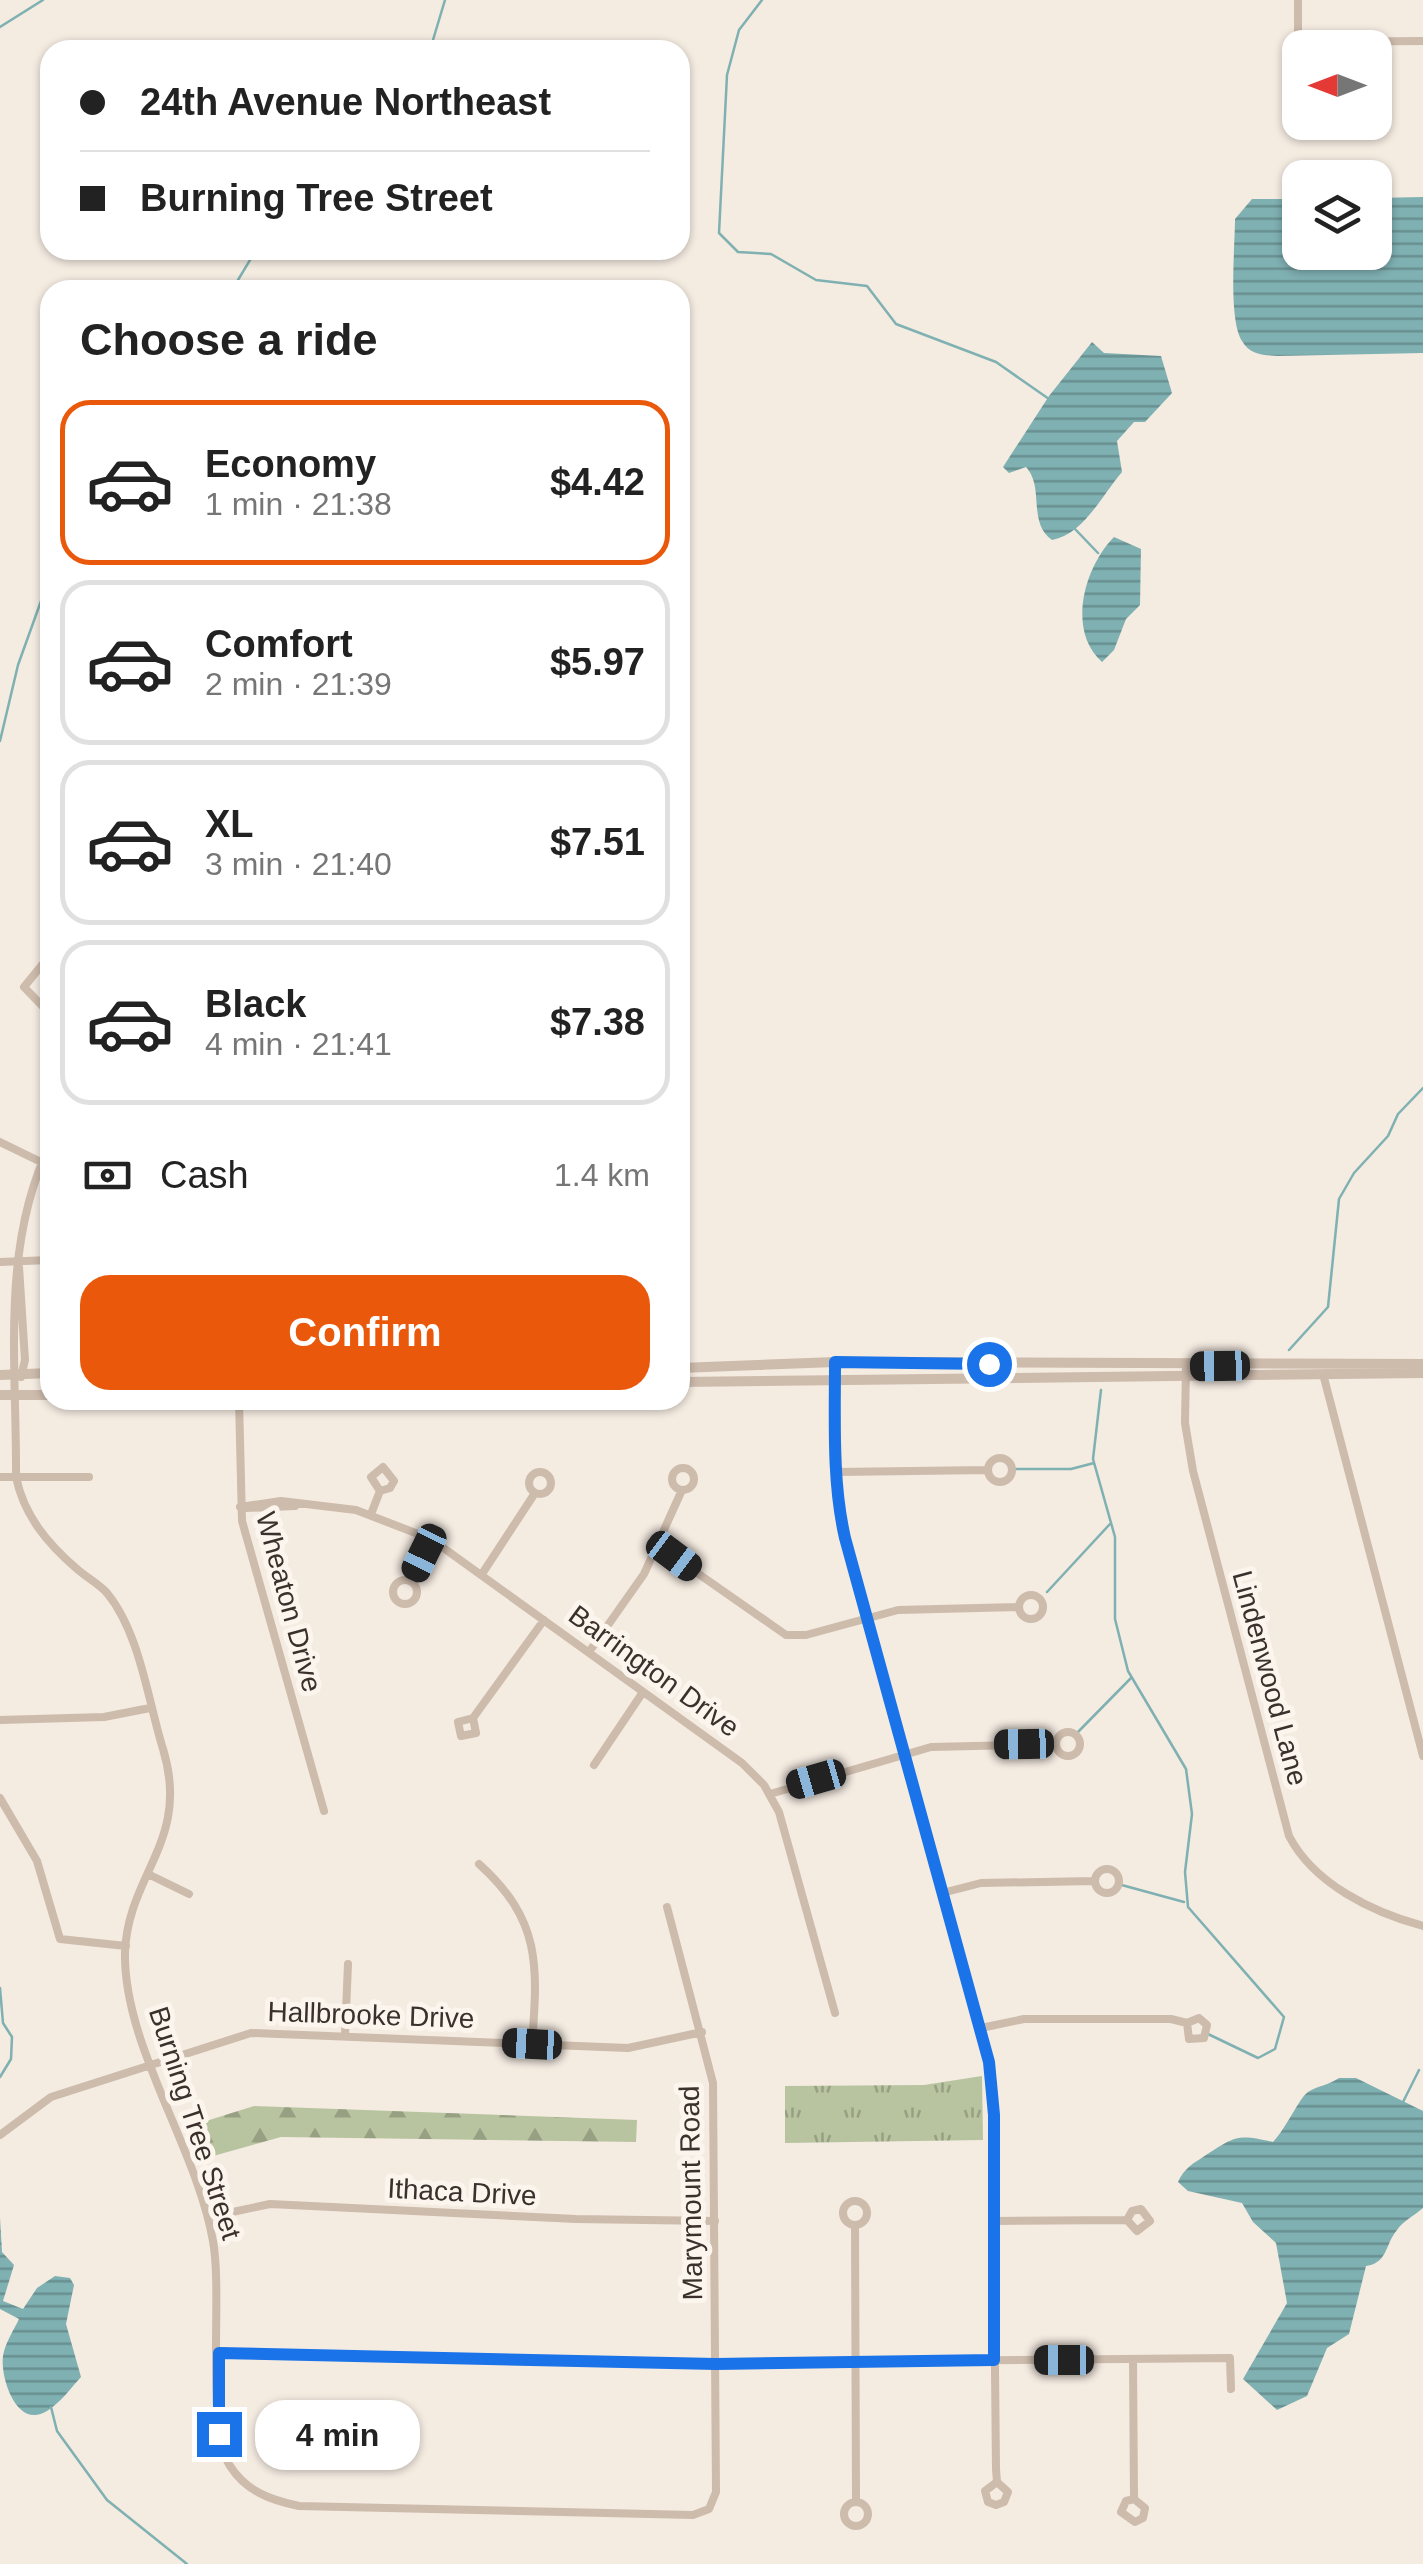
<!DOCTYPE html>
<meta charset="utf-8">
<style>
:root{--surface:#fff;--page:#f6f6f6;--text:#222;--muted:#767676;--line:#e0e0e0;--accent:#ea580c}
body{margin:0;font-family:Helvetica,sans-serif;background:var(--page);color:var(--text);height:100vh;display:flex;flex-direction:column;font-size:38px;white-space:nowrap}
*{box-sizing:border-box;margin:0}
p{font-size:32px;color:var(--muted)}
.icon{flex:none;width:55px;height:55px;fill:none;stroke:currentColor;stroke-width:2;stroke-linecap:round;stroke-linejoin:round}
.map{position:relative;flex:1;overflow:hidden}
.panel{position:absolute;left:40px;top:280px;width:650px;height:1130px;display:flex;flex-direction:column;background:var(--surface);border-radius:30px;box-shadow:0 2px 8px #0004}
.panel>*{flex:none}
.top-card{position:absolute;left:40px;top:40px;width:650px;height:220px;border-radius:30px;box-shadow:0 2px 8px #0004;display:grid;align-content:center;height:220px;padding:0 40px;background:var(--surface)}
.needle{width:65px;rotate:270deg}
.buttons{position:absolute;left:1282px;top:30px;display:grid;gap:20px}
.buttons a{display:grid;place-items:center;width:110px;height:110px;border-radius:20px;background:var(--surface);box-shadow:0 2px 8px #0004;font-size:50px}
.end{position:absolute;width:45px;height:45px;margin:-22px;border:12px solid #1a73e8;background:#fff;box-shadow:0 0 0 5px #fff}
.from{border-radius:50%}
.bubble{position:absolute;height:70px;border-radius:30px;background:var(--surface);box-shadow:0 2px 8px #0004;font-size:32px;font-weight:700;line-height:70px;text-align:center}
.car{position:absolute;width:30px;height:60px;margin:-30px -15px;border-radius:12px;box-shadow:0 0 8px 2px #0007;background:linear-gradient(#222 24%,#8ab4d8 0 40%,#222 0 76%,#8ab4d8 0 86%,#222 0)}
.top-card b{display:flex;align-items:center;gap:35px;height:95px;font-size:38px}
.top-card b+b{border-top:2px solid var(--line)}
.top-card i{width:25px;height:25px;background:var(--text)}
ul{padding:0;list-style:none}
li{display:flex;align-items:center;gap:30px;height:165px;margin:0 20px 15px;padding:0 20px;border:5px solid var(--line);border-radius:30px}
li div{flex:1}
li b{display:block;font-size:38px}
li em{font-style:normal;font-weight:700}
li.active{border-color:var(--accent)}
li>.icon{width:90px;height:90px;stroke-width:1.5}
h2{padding:0 40px;font-size:45px;line-height:120px}
.pay{display:flex;align-items:center;gap:25px;height:110px;padding:0 40px;font-size:38px}
.pay p{margin-inline-start:auto}
.action{display:flex;gap:20px;margin-top:auto;padding:20px 40px}
.action a{flex:1;height:115px;border-radius:30px;background:var(--accent);color:#fff;font-size:40px;font-weight:700;line-height:115px;text-align:center}
.map>svg:first-child{display:block}
.grass{fill:url(#grass-tufts)}
.forest{fill:url(#forest-firs)}
.water{fill:url(#water-rules)}
.lines{fill:none;stroke-linecap:round;stroke-linejoin:round}
.stream{stroke:#7fb0b2;stroke-width:2.5}
.minor{stroke:#cdbbac;stroke-width:8}
.tertiary{stroke:#cdbbac;stroke-width:10}
.route{stroke:#1a73e8;stroke-width:12}
.labels{text-anchor:middle;dominant-baseline:central;stroke-width:10;stroke-linejoin:round;paint-order:stroke}
.street-label{font-size:28px;fill:#3b302b;stroke:#fbf5ee}
</style>
<div class="map">
<svg width="1423" height="2564" viewBox="0 0 1423 2564">
<defs>
<pattern id="grass-tufts" width="24" height="20" patternUnits="userSpaceOnUse" patternTransform="scale(2.5)"><rect width="24" height="20" fill="#b8c4a0"/><path d="M3 7l-1-3M5 7V3M7 7l1-3M15 17l-1-3M17 17v-4M19 17l1-3" fill="none" stroke="#97a083"/></pattern>
<pattern id="forest-firs" width="22" height="20" patternUnits="userSpaceOnUse" patternTransform="scale(2.5)"><rect width="22" height="20" fill="#b8c4a0"/><path d="M5 1l3.5 6h-7zM16 11l3.5 6h-7z" fill="#97a083"/></pattern>
<pattern id="water-rules" width="6" height="5" patternUnits="userSpaceOnUse" patternTransform="scale(2.5)"><rect width="6" height="5" fill="#7fb0b2"/><path d="M0 2.5h6" fill="none" stroke="#699091"/></pattern>
</defs>
<rect width="100%" height="100%" fill="#f4ebe1"/>
<!-- grass -->
<path class="grass" d="M982 2076 983 2140 785 2143V2086L924 2085Z"/>
<!-- forest -->
<path class="forest" d="M254 2106 637 2120 636 2142 281 2137 199 2160 187 2127Z"/>
<!-- water -->
<path class="water" d="M1423 197V353L1278 356C1263 355 1250 355 1242 341 1228 319 1235 247 1235 219L1252 199H1300V252H1375V198Z
M1092 342 1104 353 1161 356 1172 393 1145 422H1134L1117 441 1122 472C1102 495 1084 534 1052 540 1027 522 1045 488 1026 467L1009 473 1003 467 1049 396Z
M1114 537 1141 549 1140 605 1126 619 1114 650 1102 662C1066 630 1085 566 1114 537Z
M1339 2078H1356L1423 2111V2208C1415 2215 1403 2221 1397 2230 1385 2244 1388 2263 1366 2266L1349 2334 1327 2348 1307 2396 1277 2410 1243 2379 1287 2303 1276 2243 1253 2222 1242 2203 1188 2191 1178 2182C1184 2168 1194 2163 1206 2155 1236 2136 1237 2134 1273 2142 1286 2129 1299 2098 1308 2092 1317 2086 1329 2085 1339 2078Z
M0 2218 2 2252 14 2265 3 2301 23 2309 37 2288 55 2276 70 2278 74 2285 66 2324 81 2377C71 2388 60 2403 47 2411 17 2430 0 2378 3 2356 5 2343 14 2330 19 2319L0 2309Z"/>
<g class="lines">
<!-- stream -->
<path class="stream" d="M762 0 739 30 727 75 719 233 738 252 771 254 816 280 867 286 896 324 996 362 1049 399
M0 27 43 0
M430 50 445 0
M232 290 256 250
M1075 529 1098 553
M0 741 18 665 50 576
M1289 1350 1328 1307 1339 1199 1354 1173 1388 1136 1398 1114 1423 1088
M1101 1390 1093 1459 1115 1537V1619L1128 1671 1186 1769 1192 1814 1185 1872 1188 1907 1284 2017 1275 2049 1258 2058 1208 2034
M1011 1469H1071L1094 1463
M1047 1592 1110 1524
M1076 1734 1131 1678
M1118 1884 1184 1902
M0 1988 3 2023 12 2037 11 2059 0 2077
M1403 2102 1419 2070
M51 2407 57 2431 107 2500 187 2564"/>
<!-- minor -->
<path class="minor" d="M1298 0V42L1423 41
M50 955 24 987 50 1014
M0 1142 41 1162
M50 1145C0 1246 17 1367 16 1477 24 1516 48 1544 77 1569 86 1577 99 1584 107 1593 140 1633 148 1701 163 1749 191 1841 128 1873 125 1952 123 2045 197 2148 213 2241 223 2295 205 2427 230 2466 246 2491 270 2500 299 2506L693 2515 709 2509 716 2492 713 2083 667 1907
M0 1262 50 1260
M19 1267 25 1360 21 1377
M835 1362 839 1513 992 2076 996 2469 997 2482 1008 2492 1004 2502 996 2505 988 2502 985 2491 997 2482
M1186 1366 1185 1423 1193 1471 1289 1836C1314 1884 1372 1912 1423 1926
M1323 1374 1423 1756
M239 1400 242 1521 324 1811
M988 1470a12 12 0 1 1 24 0a12 12 0 1 1-24 0Z
M672 1479a11 11 0 1 1 22 0a11 11 0 1 1-22 0Z
M529 1483a11 11 0 1 1 22 0a11 11 0 1 1-22 0Z
M836 1472 988 1470
M0 1477H89
M240 1507 281 1501 356 1510 431 1539 742 1763 764 1785 779 1812 835 2013
M245 1508 295 1506
M371 1514 380 1491 390 1488 394 1481 383 1467 371 1477 380 1491
M660 1547 786 1635H806L898 1610 1019 1607
M482 1574 535 1493
M393 1592a12 12 0 1 1 24 0a12 12 0 1 1-24 0Z
M409 1581 431 1539
M1019 1607a12 12 0 1 1 24 0a12 12 0 1 1-24 0Z
M589 1652 644 1574 682 1490
M473 1718 476 1733 461 1736 458 1722 473 1718 544 1620
M0 1720 104 1717 150 1708
M1056 1744a12 12 0 1 1 24 0a12 12 0 1 1-24 0Z
M594 1765 643 1692
M770 1794 931 1747 1056 1744
M0 1798 37 1861 60 1939 126 1946
M479 1864C541 1920 538 1965 532 2044
M1095 1881a12 12 0 1 1 24 0a12 12 0 1 1-24 0Z
M150 1875 189 1894
M942 1893 981 1883 1094 1881
M981 2028 1024 2019H1171L1187 2023 1199 2018 1207 2025 1204 2038 1189 2039 1187 2023
M345 2035 348 1964
M0 2135 51 2097 251 2033 628 2048 702 2032
M843 2213a12 12 0 1 1 24 0a12 12 0 1 1-24 0Z
M209 2217 270 2204 576 2219 715 2221
M994 2221 1127 2220 1132 2211 1141 2209 1150 2221 1137 2231 1127 2220
M855 2225 856 2502
M219 2353 716 2363 1230 2358 1231 2389
M1133 2360 1134 2499 1145 2508 1143 2518 1135 2522 1121 2512 1126 2501 1134 2499
M844 2514a12 12 0 1 1 24 0a12 12 0 1 1-24 0Z"/>
<!-- tertiary -->
<path class="tertiary" d="M680 1368 835 1362 1423 1364
M0 1375 50 1373
M680 1382 1423 1373
M0 1395H50"/>
</g>
<g class="lines">
<!-- route -->
<path class="route" d="M219 2434V2353L716 2364 994 2360V2115L989 2062 845 1538C832 1481 835 1421 835 1362L989 1364"/>
</g>
<g class="labels">
<!-- street labels -->
<g class="street-label">
<text transform="translate(289 1602) rotate(75)">Wheaton Drive</text>
<text transform="translate(654 1671) rotate(36)">Barrington Drive</text>
<text transform="translate(1270 1678) rotate(75)">Lindenwood Lane</text>
<text transform="translate(371 2015) rotate(2)">Hallbrooke Drive</text>
<text transform="translate(195 2123) rotate(72)">Burning Tree Street</text>
<text transform="translate(462 2192) rotate(3)">Ithaca Drive</text>
<text transform="translate(691 2193) rotate(-91)">Marymount Road</text>
</g>
</g>
</svg>
<div class="buttons">
<a><svg class="needle" viewBox="-14 -14 28 28"><path d="M0-13l5 13h-10z" fill="#e53935"/><path d="M0 13l5-13h-10z" fill="#767676"/></svg></a>
<a><svg class="icon" aria-label="layers" viewBox="0 0 24 24"><path d="M12 4l9 5-9 5-9-5zM3 14l9 5 9-5"/></svg></a>
</div>
<i class="end from" style="left:989px;top:1364px"></i>
<i class="end" style="left:219px;top:2434px"></i>
<div class="bubble" style="left:255px;top:2400px;width:165px">4 min</div>
<i class="car" style="left:1220px;top:1366px;rotate:269deg"></i>
<i class="car" style="left:424px;top:1553px;rotate:206deg"></i>
<i class="car" style="left:674px;top:1556px;rotate:127deg"></i>
<i class="car" style="left:1024px;top:1744px;rotate:269deg"></i>
<i class="car" style="left:816px;top:1779px;rotate:254deg"></i>
<i class="car" style="left:532px;top:2044px;rotate:273deg"></i>
<i class="car" style="left:1064px;top:2360px;rotate:270deg"></i>
<div class="top-card">
<b><i class="from"></i>24th Avenue Northeast</b>
<b><i></i>Burning Tree Street</b>
</div>
<section class="panel">
<h2>Choose a ride</h2>
<ul>
<li class="active"><svg class="icon" aria-label="car" viewBox="0 0 24 24"><path d="M5 17H2v-5l4-1 3-4h7l3 4 3 1v5h-3M9 17h6M6 11h13"/><circle cx="7" cy="17" r="2"/><circle cx="17" cy="17" r="2"/></svg><div><b>Economy</b><p>1 min · 21:38</p></div><em>$4.42</em></li>
<li><svg class="icon" aria-label="car" viewBox="0 0 24 24"><path d="M5 17H2v-5l4-1 3-4h7l3 4 3 1v5h-3M9 17h6M6 11h13"/><circle cx="7" cy="17" r="2"/><circle cx="17" cy="17" r="2"/></svg><div><b>Comfort</b><p>2 min · 21:39</p></div><em>$5.97</em></li>
<li><svg class="icon" aria-label="car" viewBox="0 0 24 24"><path d="M5 17H2v-5l4-1 3-4h7l3 4 3 1v5h-3M9 17h6M6 11h13"/><circle cx="7" cy="17" r="2"/><circle cx="17" cy="17" r="2"/></svg><div><b>XL</b><p>3 min · 21:40</p></div><em>$7.51</em></li>
<li><svg class="icon" aria-label="car" viewBox="0 0 24 24"><path d="M5 17H2v-5l4-1 3-4h7l3 4 3 1v5h-3M9 17h6M6 11h13"/><circle cx="7" cy="17" r="2"/><circle cx="17" cy="17" r="2"/></svg><div><b>Black</b><p>4 min · 21:41</p></div><em>$7.38</em></li>
</ul>
<div class="pay"><svg class="icon" aria-label="cash" viewBox="0 0 24 24"><path d="M3 7h18v10H3z"/><circle cx="12" cy="12" r="2"/></svg>Cash<p>1.4 km</p></div>
<div class="action"><a>Confirm</a></div>
</section>
</div>
